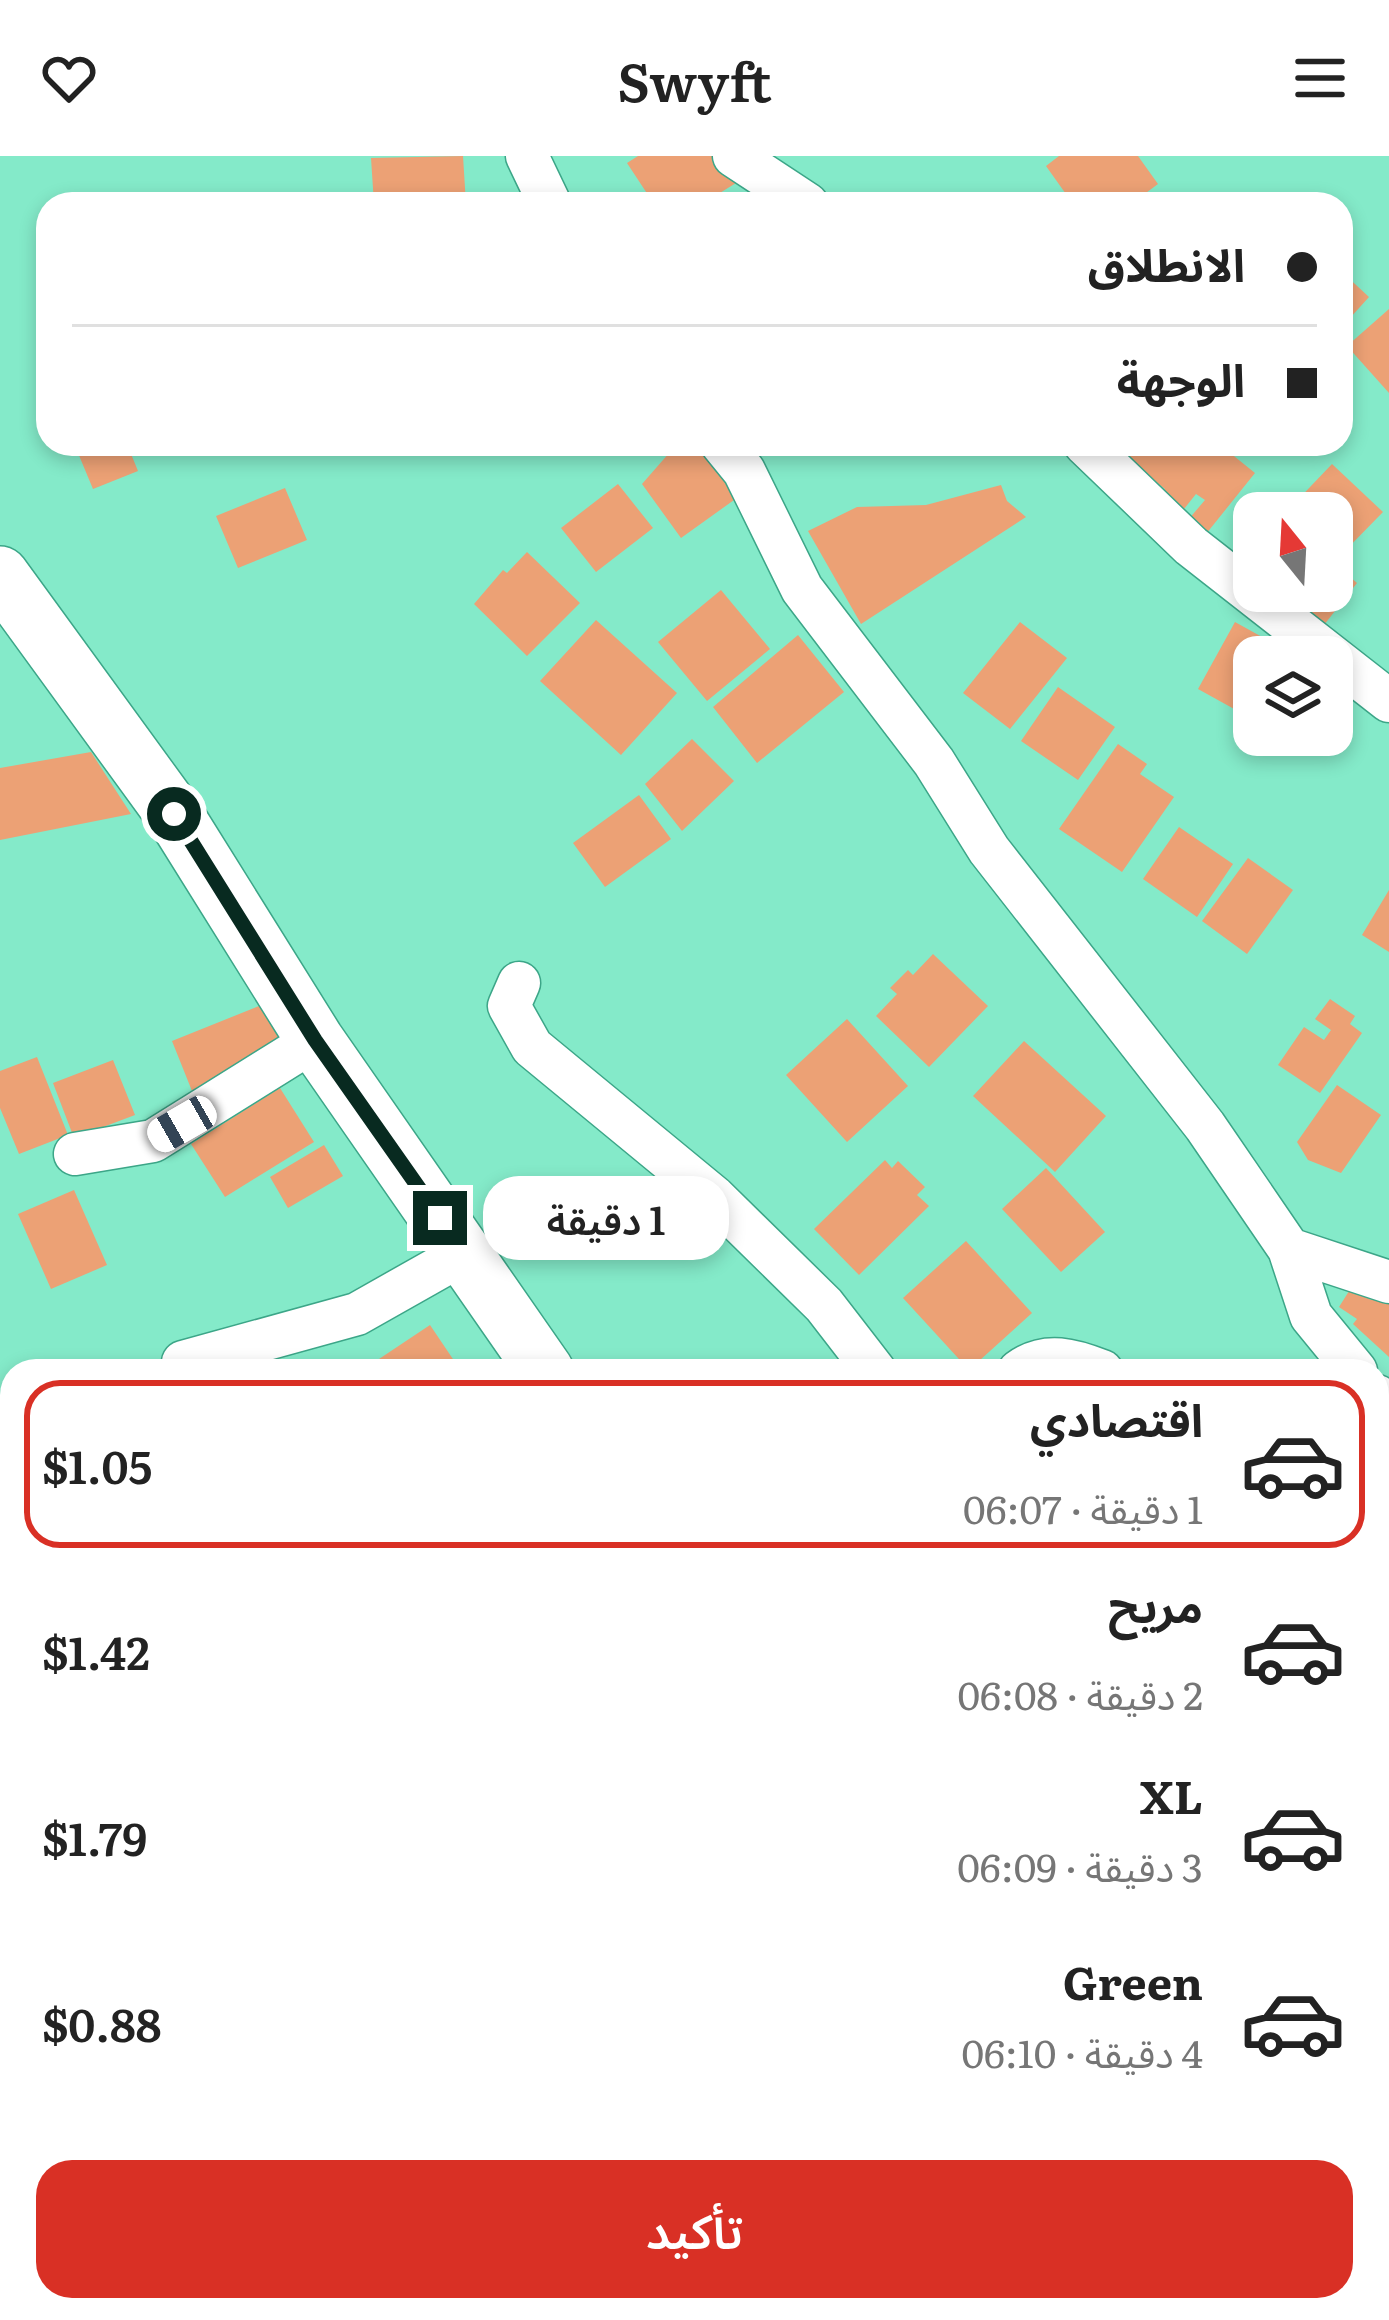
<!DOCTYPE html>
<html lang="ar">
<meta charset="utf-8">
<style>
:root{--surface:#fff;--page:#f6f6f6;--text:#222;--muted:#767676;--line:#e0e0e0;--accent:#d93025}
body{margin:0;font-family:Literata,"Noto Sans Arabic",serif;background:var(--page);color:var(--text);direction:rtl;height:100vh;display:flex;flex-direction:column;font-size:45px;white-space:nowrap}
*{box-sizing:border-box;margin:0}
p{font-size:39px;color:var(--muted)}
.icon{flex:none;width:66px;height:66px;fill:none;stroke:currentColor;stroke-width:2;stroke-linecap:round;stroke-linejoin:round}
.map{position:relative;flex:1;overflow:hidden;direction:ltr}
.drawer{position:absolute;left:0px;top:1203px;width:1389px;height:963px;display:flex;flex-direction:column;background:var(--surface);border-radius:36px 36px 0 0;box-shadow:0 6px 18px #0003;direction:rtl}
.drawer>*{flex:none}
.banner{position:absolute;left:36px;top:36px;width:1317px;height:264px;border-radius:36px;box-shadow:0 6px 18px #0003;direction:rtl;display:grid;align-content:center;height:264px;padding:0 36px;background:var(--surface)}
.needle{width:78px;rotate:342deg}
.buttons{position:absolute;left:1233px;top:336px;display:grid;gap:24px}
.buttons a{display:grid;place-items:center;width:120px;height:120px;border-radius:24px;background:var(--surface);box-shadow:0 6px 18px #0003;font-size:60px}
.end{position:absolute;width:54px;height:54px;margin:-27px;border:15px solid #082a20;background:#fff;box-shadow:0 0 0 6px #fff}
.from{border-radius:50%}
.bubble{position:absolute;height:84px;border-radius:36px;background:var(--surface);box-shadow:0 6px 18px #0003;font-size:39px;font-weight:600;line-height:84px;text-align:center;direction:rtl}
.car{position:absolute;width:36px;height:72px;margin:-36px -18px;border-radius:15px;box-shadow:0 0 9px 3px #0007;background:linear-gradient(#fff 24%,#345 0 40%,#fff 0 76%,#345 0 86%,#fff 0)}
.banner b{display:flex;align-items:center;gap:42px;height:114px;font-size:45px}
.banner b+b{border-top:3px solid var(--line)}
.banner i{width:30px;height:30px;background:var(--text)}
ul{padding:21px 0 0;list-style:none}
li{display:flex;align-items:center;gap:36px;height:168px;margin:0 24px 18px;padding:0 12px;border:6px solid transparent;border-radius:36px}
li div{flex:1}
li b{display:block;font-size:45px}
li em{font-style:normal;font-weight:600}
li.current{border-color:var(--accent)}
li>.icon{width:108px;height:108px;stroke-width:1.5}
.action{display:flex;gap:24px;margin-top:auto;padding:24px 36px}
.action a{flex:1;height:138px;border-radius:36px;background:var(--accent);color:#fff;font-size:48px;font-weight:600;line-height:138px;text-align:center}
header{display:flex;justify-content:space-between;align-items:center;height:156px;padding:0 36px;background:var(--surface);font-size:54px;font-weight:600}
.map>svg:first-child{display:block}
.building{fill:#eca175}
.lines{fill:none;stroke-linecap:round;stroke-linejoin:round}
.street-casing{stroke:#3ca688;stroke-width:45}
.secondary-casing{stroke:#3ca688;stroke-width:60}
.street{stroke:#fff;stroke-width:42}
.secondary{stroke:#fff;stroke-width:57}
.route{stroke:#082a20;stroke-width:15}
</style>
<header><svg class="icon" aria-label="menu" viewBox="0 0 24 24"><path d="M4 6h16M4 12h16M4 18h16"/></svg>Swyft<svg class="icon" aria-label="heart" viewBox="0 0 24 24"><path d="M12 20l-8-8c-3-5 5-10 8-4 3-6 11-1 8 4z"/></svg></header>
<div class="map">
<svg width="1389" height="2164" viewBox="0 0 1389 2164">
<rect width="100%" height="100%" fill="#84eac9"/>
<!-- building -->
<path class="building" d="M463 0 466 48H374L371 2Z
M638 0H721L749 19 702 48H654L627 7Z
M1059 0H1138L1158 28 1131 48H1073L1046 10Z
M1341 115 1369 141 1341 172Z
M1389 153V237L1347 190Z
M99 288H127L138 315 93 333 78 297Z
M677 288H703L741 339 681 382 642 328Z
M1132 288H1219L1255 317 1206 378 1188 364 1205 344 1196 338 1180 358 1159 341 1165 333 1122 299Z
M1332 308 1383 356 1339 401 1332 394V357L1289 353Z
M618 328 653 372 596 416 561 372Z
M1001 329 1007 345 1026 361 861 468 808 375 857 351 926 349Z
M285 332 307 384 238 412 216 360Z
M527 396 580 447 527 500 474 448 503 414 507 417Z
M1332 405 1357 427 1324 469 1282 435H1332Z
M721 434 770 493 707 545 658 486Z
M596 464 677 537 621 599 540 525Z
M1020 466 1067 502 1010 573 963 537Z
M1235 466 1298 501H1254V564L1198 533Z
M798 479 844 536 757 607 713 551Z
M1058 531 1115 571 1078 624 1021 585Z
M692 583 734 625 682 675 645 628Z
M1118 588 1147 608 1140 618 1174 641 1122 716 1059 673Z
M91 596 131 658 0 684V612Z
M639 639 671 683 605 731 573 687Z
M1179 671 1233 708 1197 761 1143 723Z
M1248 702 1293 734 1247 798 1202 765Z
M1389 734V796L1362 779Z
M933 798 988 850 929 911 876 860 897 838 890 832 908 814 913 819Z
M1330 843 1355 860 1350 868 1362 877 1320 937 1278 909 1304 871 1324 884 1331 874 1315 863Z
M264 848 284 885 200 955 172 885Z
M847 863 908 930 847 986 786 919Z
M1024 885 1106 960 1055 1016 973 940Z
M37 901 68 979 19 998 0 952V915Z
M113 904 135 959 74 982 53 927Z
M1337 929 1381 959 1341 1017 1308 1004 1297 986Z
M280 932 314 986 225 1041 191 988Z
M324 989 343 1020 288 1052 270 1021Z
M885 1004 892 1012 898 1005 925 1031 917 1039 929 1050 859 1119 814 1073Z
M1046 1012 1105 1076 1061 1116 1002 1053Z
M74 1034 107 1109 51 1133 18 1058Z
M966 1085 1032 1157 969 1214 903 1142Z
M1351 1132 1371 1144 1375 1137 1389 1146V1201L1353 1168 1357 1163 1339 1151Z
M430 1169 461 1215H361Z
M1377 1703 1389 1711V1781L1377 1773Z
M1377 1904 1389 1912V1978L1377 1997Z
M1 1922 12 1973 0 1977V1923Z
M1389 2144V2164H1356L1377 2154Z
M370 2154H413L417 2164H346Z
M645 2154H708L714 2164H628Z
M740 2154H826L832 2164H746Z
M964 2154H1019L1021 2164H966Z
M1053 2154H1149L1130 2164H1058Z
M1214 2154H1234L1241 2164H1199Z
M1297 2154H1341L1326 2164H1303Z"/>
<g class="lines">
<!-- street casing -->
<g class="street-casing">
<path id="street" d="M527 0 550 48
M734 0 807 48
M722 288 744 315 802 433 934 606 989 694 1205 970 1289 1093 1389 1126
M1085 288 1191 390 1389 545
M519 827 509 850 532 891 714 1041 824 1149 875 1215
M75 998 153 985 315 884
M1289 1093 1311 1160 1356 1215
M183 1206 357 1158 465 1097
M1019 1215C1046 1195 1074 1204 1102 1215
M1377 1240 1389 1254
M1377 1667 1389 1676
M1377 2060 1389 2067
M285 2154 290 2164
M594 2164 610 2154"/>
</g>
<!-- secondary casing -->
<g class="secondary-casing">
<path id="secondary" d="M0 419 174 658 315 884 545 1215
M1377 1854 1389 1862"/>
</g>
<!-- street -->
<use href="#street" class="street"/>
<!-- secondary -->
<use href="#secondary" class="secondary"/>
</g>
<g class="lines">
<!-- route -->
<path class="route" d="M174 658 315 884 440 1062"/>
</g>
</svg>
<div class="buttons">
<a><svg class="needle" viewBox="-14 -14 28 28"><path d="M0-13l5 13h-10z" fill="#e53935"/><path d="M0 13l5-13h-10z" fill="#767676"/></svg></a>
<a><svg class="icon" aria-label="layers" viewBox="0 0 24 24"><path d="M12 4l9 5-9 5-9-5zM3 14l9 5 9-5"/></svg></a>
</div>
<i class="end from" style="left:174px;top:658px"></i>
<i class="end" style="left:440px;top:1062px"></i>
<div class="bubble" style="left:483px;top:1020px;width:246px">1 دقيقة</div>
<i class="car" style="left:182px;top:968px;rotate:240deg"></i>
<div class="banner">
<b><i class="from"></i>الانطلاق</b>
<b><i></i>الوجهة</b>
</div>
<section class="drawer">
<ul>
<li class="current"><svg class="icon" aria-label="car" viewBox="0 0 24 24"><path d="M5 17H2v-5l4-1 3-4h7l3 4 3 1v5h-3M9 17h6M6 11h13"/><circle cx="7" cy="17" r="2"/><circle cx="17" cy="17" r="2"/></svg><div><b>اقتصادي</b><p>1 دقيقة · 06:07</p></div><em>$1.05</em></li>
<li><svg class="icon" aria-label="car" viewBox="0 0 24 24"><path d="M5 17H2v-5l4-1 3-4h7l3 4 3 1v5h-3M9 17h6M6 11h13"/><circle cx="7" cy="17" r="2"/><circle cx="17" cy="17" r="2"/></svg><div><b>مريح</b><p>2 دقيقة · 06:08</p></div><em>$1.42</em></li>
<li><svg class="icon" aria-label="car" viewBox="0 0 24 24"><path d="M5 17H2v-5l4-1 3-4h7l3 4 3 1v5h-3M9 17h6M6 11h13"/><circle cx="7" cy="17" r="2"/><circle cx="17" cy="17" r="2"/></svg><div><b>XL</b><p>3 دقيقة · 06:09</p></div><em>$1.79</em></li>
<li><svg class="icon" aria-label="car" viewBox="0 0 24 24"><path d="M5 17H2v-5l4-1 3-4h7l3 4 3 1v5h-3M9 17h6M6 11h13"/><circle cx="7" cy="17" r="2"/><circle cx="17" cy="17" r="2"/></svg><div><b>Green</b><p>4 دقيقة · 06:10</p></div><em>$0.88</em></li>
</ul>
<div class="action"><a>تأكيد</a></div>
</section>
</div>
